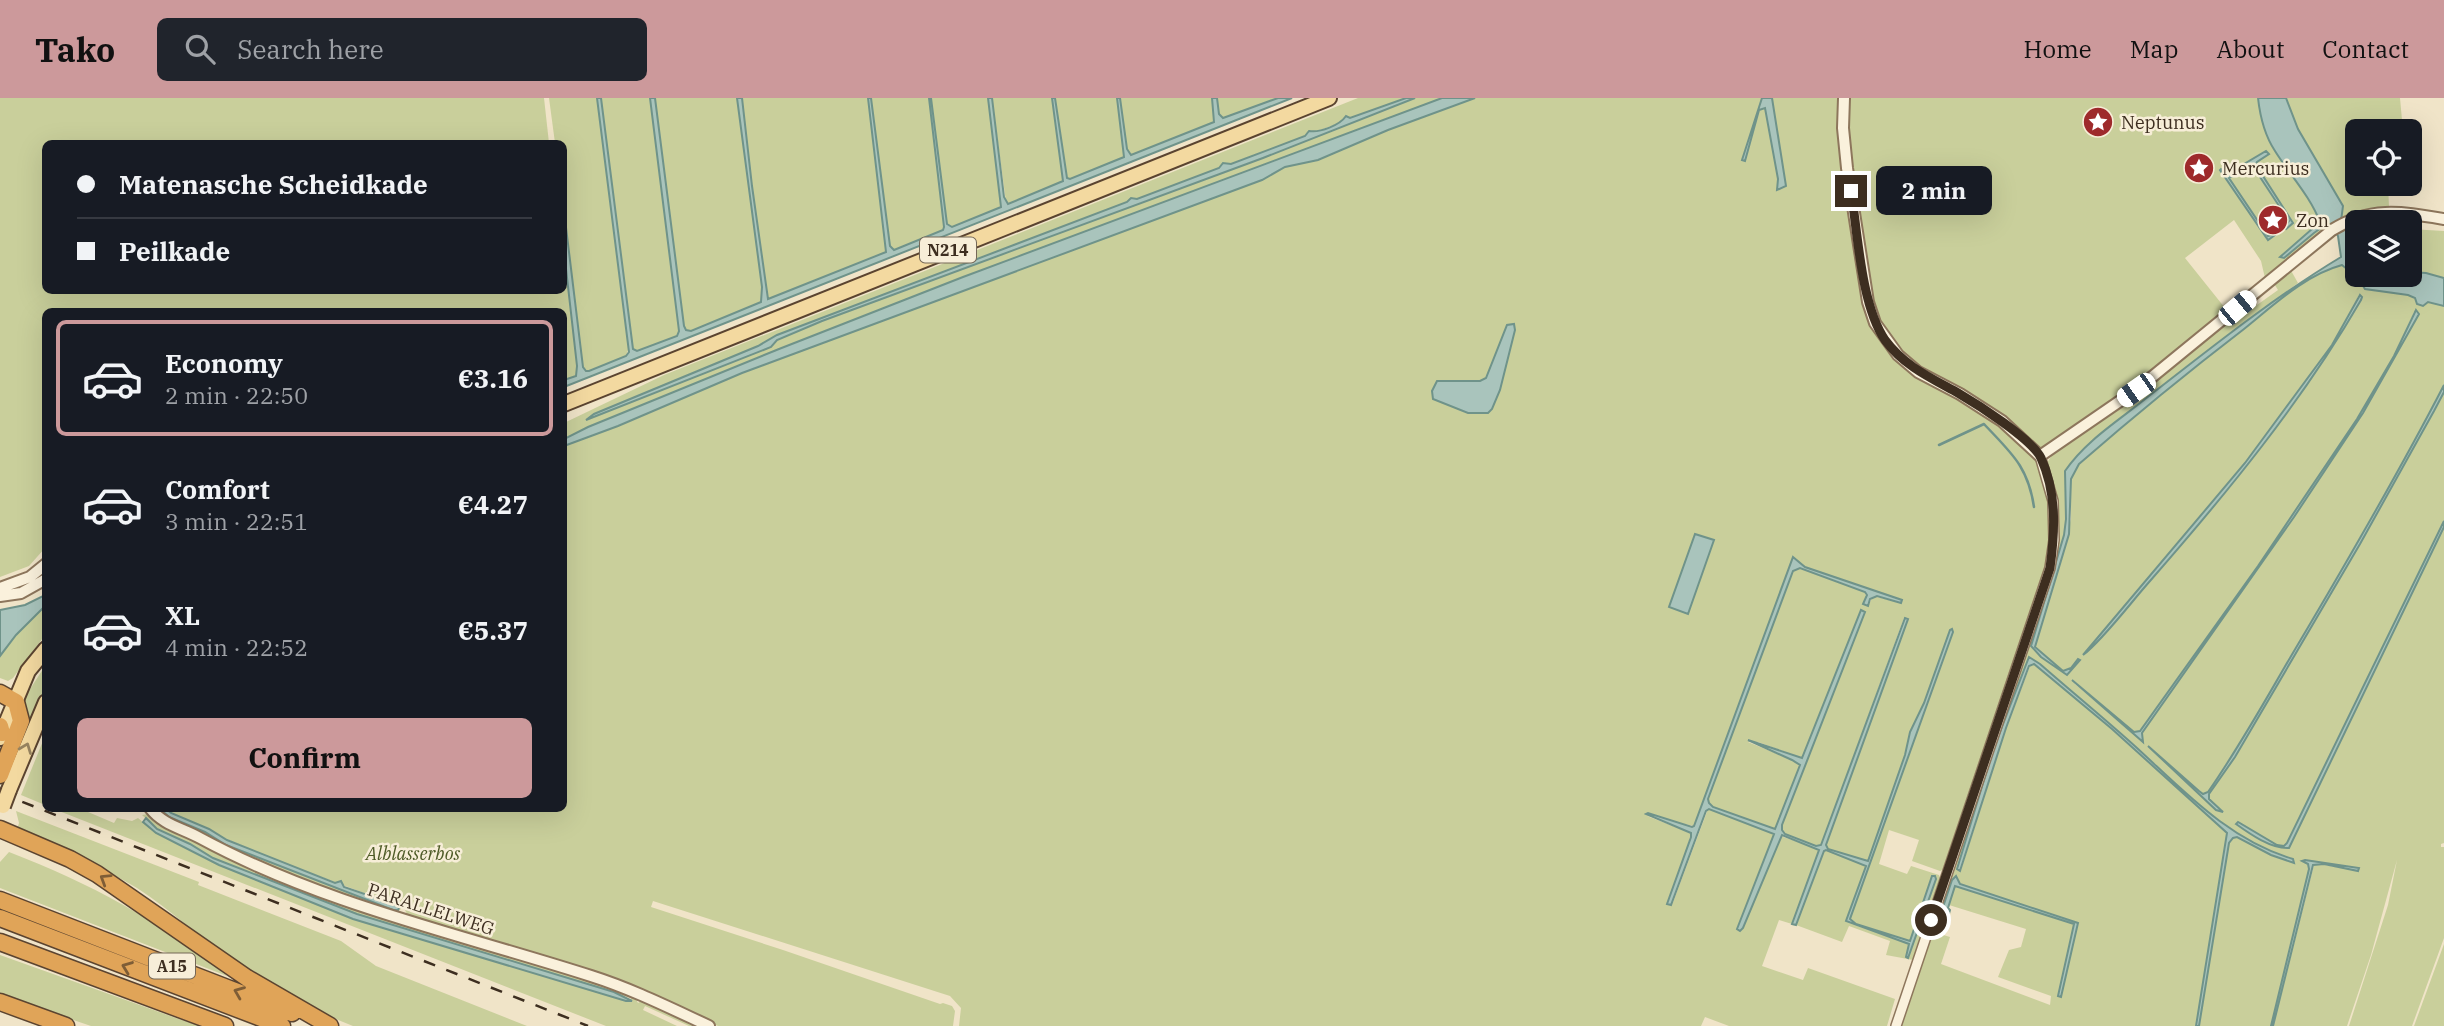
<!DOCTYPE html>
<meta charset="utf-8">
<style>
:root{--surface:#171b24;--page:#20242c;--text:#f1f3f6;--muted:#9ea1a6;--line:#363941;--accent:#cc999b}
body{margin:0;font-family:"IBM Plex Serif",serif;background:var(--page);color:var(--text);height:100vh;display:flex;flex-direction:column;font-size:26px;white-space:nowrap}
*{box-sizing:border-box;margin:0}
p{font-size:23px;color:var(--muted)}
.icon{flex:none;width:38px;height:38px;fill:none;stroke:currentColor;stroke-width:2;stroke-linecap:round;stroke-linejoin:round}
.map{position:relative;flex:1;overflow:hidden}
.details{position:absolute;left:42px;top:210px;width:525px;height:504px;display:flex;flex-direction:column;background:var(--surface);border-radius:10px;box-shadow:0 7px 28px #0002}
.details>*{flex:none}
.guide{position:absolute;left:42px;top:42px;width:525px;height:154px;border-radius:10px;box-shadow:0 7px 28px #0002;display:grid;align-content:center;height:154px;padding:0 35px;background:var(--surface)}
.controls{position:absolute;left:2345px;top:21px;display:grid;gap:14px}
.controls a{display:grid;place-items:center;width:77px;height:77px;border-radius:10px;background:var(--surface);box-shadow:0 7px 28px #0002;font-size:35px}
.end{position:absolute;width:32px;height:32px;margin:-16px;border:9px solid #3d2e20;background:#fff;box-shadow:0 0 0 4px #fff}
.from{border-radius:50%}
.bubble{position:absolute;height:49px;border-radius:10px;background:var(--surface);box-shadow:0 7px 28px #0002;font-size:23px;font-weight:700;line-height:49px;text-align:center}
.car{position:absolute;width:21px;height:42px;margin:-21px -10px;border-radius:9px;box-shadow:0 0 5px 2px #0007;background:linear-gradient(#fff 24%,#345 0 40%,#fff 0 76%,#345 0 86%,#fff 0)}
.guide b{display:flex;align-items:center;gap:24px;height:66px;font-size:26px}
.guide b+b{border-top:2px solid var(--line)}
.guide i{width:18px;height:18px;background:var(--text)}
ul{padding:12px 0 0;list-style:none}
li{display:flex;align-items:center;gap:21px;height:116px;margin:0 14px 10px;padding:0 21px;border:4px solid transparent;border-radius:10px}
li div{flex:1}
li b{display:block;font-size:26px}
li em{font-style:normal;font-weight:700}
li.selected{border-color:var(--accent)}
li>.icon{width:63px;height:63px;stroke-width:1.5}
.primary-button{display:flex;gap:14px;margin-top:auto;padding:14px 35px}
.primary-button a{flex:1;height:80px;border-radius:10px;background:var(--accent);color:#111;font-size:28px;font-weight:700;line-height:80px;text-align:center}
header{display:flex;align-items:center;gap:42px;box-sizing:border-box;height:98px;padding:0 35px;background:var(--accent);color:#111}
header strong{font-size:33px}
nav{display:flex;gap:38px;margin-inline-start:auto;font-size:24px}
.search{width:490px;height:63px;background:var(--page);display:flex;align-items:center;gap:18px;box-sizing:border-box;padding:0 24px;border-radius:10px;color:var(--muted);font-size:26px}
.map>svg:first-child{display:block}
.green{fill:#c9cf9b;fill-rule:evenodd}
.water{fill:#a9c4bc;stroke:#6f938a;stroke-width:2}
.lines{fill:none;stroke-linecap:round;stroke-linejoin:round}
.stream{stroke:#6f938a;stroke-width:2.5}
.minor-casing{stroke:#8d765c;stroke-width:12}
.tertiary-casing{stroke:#8d765c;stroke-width:14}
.primary-casing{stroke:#5b4430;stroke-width:18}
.motorway-casing{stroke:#5b4430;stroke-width:19}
.minor{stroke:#faf1dc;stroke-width:9}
.tertiary{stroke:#faf1dc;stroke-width:10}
.primary{stroke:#f3d9a0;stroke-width:14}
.motorway{stroke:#e0a458;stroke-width:16}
.rail{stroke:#3d2e20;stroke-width:2.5;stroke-dasharray:12 12;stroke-linecap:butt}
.primary-bridge-casing{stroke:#5b4430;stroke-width:18;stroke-linecap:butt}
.primary-bridge{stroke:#f3d9a0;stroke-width:14}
.oneway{stroke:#988460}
.oneway2{stroke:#7e5d36}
.route{stroke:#3d2e20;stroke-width:9}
.labels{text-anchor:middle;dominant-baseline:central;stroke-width:5;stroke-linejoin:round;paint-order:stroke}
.shield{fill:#f7eed8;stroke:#756857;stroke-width:2}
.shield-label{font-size:16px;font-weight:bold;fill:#3d2e20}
.poi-label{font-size:18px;fill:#3d2e20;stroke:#f7eed8;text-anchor:start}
.park-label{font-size:18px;font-style:italic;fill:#4d5a26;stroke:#f7eed8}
.street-label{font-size:18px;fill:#3d2e20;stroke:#f7eed8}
</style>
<header>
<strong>Tako</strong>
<div class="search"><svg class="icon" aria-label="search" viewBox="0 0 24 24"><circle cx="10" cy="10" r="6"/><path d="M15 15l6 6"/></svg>Search here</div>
<nav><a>Home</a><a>Map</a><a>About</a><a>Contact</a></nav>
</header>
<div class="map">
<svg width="2444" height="928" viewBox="0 0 2444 928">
<rect width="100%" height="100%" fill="#f0e4c8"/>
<!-- green -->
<path class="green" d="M0 0H544L549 45 46 46V192H564V153L577 268 576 278 564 282V214H46L45 450 29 468 0 479Z
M549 0H597L629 249 626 258 589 273H586L583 269 564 113V46L555 45Z
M601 0H650L679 233 677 238 636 253 633 251Z
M655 0H737L762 189 761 204 691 233 686 232 684 228Z
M742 0H868L887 150 884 156 768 201 752 88Z
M871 0H929L944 129 943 132 894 152 890 148Z
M931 0H988L1001 109 952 129 947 127 946 116Z
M992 0H1052L1063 80 1061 85 1008 106 1006 104Z
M1055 0H1117L1124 59 1070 81 1067 80Z
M1120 0H1212L1214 24 1131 57 1127 51Z
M1217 0H1278L1223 20 1219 16Z
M1358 0H2258C2260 18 2265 38 2275 53 2290 77 2310 98 2320 124L2281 158 2284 160 2314 135 2322 130 2332 129 2265 180 2261 163 2234 122 2185 160 2229 215 2142 284 2035 361C2041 383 2052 403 2052 428 2051 439 2047 454 2046 468L1945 771 1940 773 1912 763 1919 742 1889 732 1879 766 1907 776 1911 768 1939 777 1941 782 1913 862 1886 857 1890 843 1849 828 1842 844 1796 827 1824 753 1826 752 1866 768 1846 823 1909 846 1906 859H1908L1936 781 1932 778 1910 843 1856 826 1850 821 1953 535 1952 531 1950 532 1924 605 1910 634 1905 657 1868 763 1828 751 1826 747 1907 521 1904 520 1821 747 1816 748 1785 736 1782 732V727L1865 514 1861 513 1802 660 1758 644H1748L1792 662 1800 667 1775 731 1713 709 1709 706 1708 701 1793 473 1799 470 1865 494 1868 508 1873 498 1901 505 1902 502 1805 469 1793 459 1694 728 1647 718 1691 735 1672 807 1708 711 1774 736 1737 830H1743L1780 738 1817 750 1819 752 1792 826 1779 822 1762 868 1803 882 1808 870 1895 901 1887 928H1729L1705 919 1701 928H959L961 910 950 898 653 803 651 809 783 852 940 906 943 905 952 908 955 913 953 928H718L653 897 408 818 405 812 408 802 405 800 401 811 397 814 385 812 339 795 232 753 167 721 157 711H160L169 719 205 734 226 747 398 812 394 807 380 801 268 759 172 717 164 711 564 710V325L664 277ZM1390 6 1181 90 822 223 777 242 770 249 589 320 595 316 758 248 777 237 1127 104 1131 100 1137 101 1219 70 1223 65 1231 66 1305 38 1309 33 1315 34ZM2266 54 2268 56 2257 64 2256 67 2293 124 2289 125 2254 70H2248L2229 80 2268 138 2275 135 2278 137 2268 142 2221 75 2224 72 2227 76Z
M2286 0H2400L2403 33H2357V86H2388L2389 109 2358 114 2341 123 2298 31Z
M2410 131 2444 133V180L2426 175 2410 174Z
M2342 167 2358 180 2365 191 2408 197 2417 202 2444 208V287L2417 340 2335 483 2247 633 2208 694 2203 696 2199 693 2162 660 2216 711 2223 713 2209 701V695L2235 659 2360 446 2444 294V423L2287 745 2284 748 2277 747 2238 724C2250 739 2270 748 2289 750L2444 429V745L2441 746V749H2444V840L2412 928H2349L2388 807 2397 762 2371 857 2347 928H2273L2314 767 2317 765 2335 769 2358 770 2305 762 2310 767 2309 771 2271 928H2199L2229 745 2233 740 2237 739 2271 757 2272 755C2222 732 2185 693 2145 657 2111 626 2075 596 2040 566L2029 559 1993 652 1957 771 1961 772 2006 630 2030 568 2034 565 2112 631 2227 735 2196 928H1899L1930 833 1950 839 1941 866 2050 907 2051 898 1998 879 2009 852 2021 849 2026 831 1949 807 1955 788 2075 826 2058 898 2061 899 2078 825 1959 786 1956 778 1952 782 1944 805 1940 804 2057 449 2047 365 2053 355 2231 220 2243 217 2278 192 2273 184 2289 169 2298 185 2216 246 2091 344 2066 373V421L2064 437 2031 548 2067 577 2078 561 2071 570 2063 573 2035 549 2071 421V381L2072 374 2079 366C2133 319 2188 274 2244 231 2274 207 2305 177 2342 167ZM2359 197 2362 199C2287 331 2182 443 2083 557L2245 365 2332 247ZM2414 214 2419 216 2363 315 2260 466 2357 321 2394 258ZM2255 472 2142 635 2143 643 2075 586 2073 582 2134 634 2138 635Z
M45 508V537L13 580 8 583 0 580V558L16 537Z
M45 568V596L6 688 1 687 27 617 23 602Z
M45 638 46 707H45L21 697Z
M54 711H81L114 725 117 720 132 723 138 720 156 735 219 767 353 821 626 903 629 904 631 900 357 816 213 760 190 746 157 731 142 717 148 716C161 730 177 734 194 742 318 806 464 842 598 884L635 899 638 905 641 903 700 928H689L645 908 643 912 677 928H606Z
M16 713 199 784 198 787 341 843 376 868 527 928H353C311 911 267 889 230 862 199 839 170 811 137 790 99 767 58 750 17 732L19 725Z
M9 754C90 785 160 823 227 878L0 790V764Z
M2444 846V928H2414Z
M0 857 176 920 200 928H91L0 897Z"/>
<!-- water -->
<path class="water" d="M597 0H601L633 251 637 253 677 238 679 233 650 0H655L684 228 686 232 691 233 761 204 762 189 737 0H742L752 88 768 201 886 154 868 0H871L890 148 894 152 943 132 944 129 929 0H931L947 126 952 129 1001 109 988 0H992L1004 99 1008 106 1063 83 1052 0H1055L1067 80 1070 81 1124 59 1117 0H1120L1127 51 1131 57 1214 24 1212 0H1217L1219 16 1223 20 1278 0H1292L564 289V282L576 278 577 268 564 153V113L583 269 586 273H589L626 258 629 254Z
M1406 0H1415L1263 60 822 223 777 242 771 249 586 322 594 316 758 248 777 237 1127 104 1131 100 1137 101 1219 70 1223 65 1231 66 1305 38 1309 33C1320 35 1340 27 1346 18L1350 20Z
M1442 0H1475L1388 32 1318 62 1285 69 1262 82 742 275 618 328 564 348V341L588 329 779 251 963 179Z
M1762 0H1772L1786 88 1777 92 1778 81 1765 10 1759 12 1745 63 1742 62Z
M2258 0H2286L2298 31 2343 108 2341 123 2357 126V177H2410V174L2426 175 2444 180V208L2428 204 2423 208 2417 206 2415 200 2408 197 2365 191 2358 180 2342 167C2305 177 2274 207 2244 231 2188 274 2133 319 2079 366L2071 381 2069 436 2035 549 2063 573 2071 570 2078 561 2080 562 2067 577 2041 559 2031 548 2064 437 2066 421 2065 373C2086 342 2121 321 2149 298 2212 249 2273 200 2341 159L2338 138 2332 129 2321 130 2314 135 2284 160 2280 159 2320 124C2310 98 2290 77 2275 53 2265 38 2260 18 2258 0Z
M2266 53 2269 56 2257 64 2256 67 2293 125 2286 131 2283 130 2289 123 2254 70H2248L2229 80 2268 138 2278 135 2268 142 2220 72 2221 71 2227 76Z
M2360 197 2362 199 2361 202C2302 304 2227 395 2150 483 2132 503 2103 542 2083 557L2245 365 2332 247Z
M2416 212 2419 216 2363 315 2294 419 2142 635 2143 644 2072 582 2134 634 2140 633 2258 468 2357 321 2394 258Z
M1514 226 1515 232 1500 292 1492 311 1488 315H1468L1433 301 1432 293 1437 283H1480L1486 280 1507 227Z
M2444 287V294L2434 313 2360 446 2235 659 2209 696V701L2223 714 2216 712 2148 648 2199 693 2203 696 2208 694C2241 647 2268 597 2297 548 2348 462 2398 376 2444 287Z
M2444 423V429L2289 750C2271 751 2250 736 2236 726L2238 724 2277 747 2284 748 2287 745Z
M1695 436 1714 442 1688 516 1669 509Z
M1793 459 1805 469 1902 502 1901 505 1877 498 1870 501 1868 508 1863 506 1867 497 1865 494 1800 470 1793 473 1708 701 1709 705 1713 709 1775 731 1800 667 1792 662 1748 642 1802 660 1861 512 1865 514 1782 727V732L1785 736 1816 748 1821 747 1905 520 1908 521 1826 747 1828 751 1868 763 1905 657 1910 634 1924 605 1950 532 1952 531 1953 534 1850 821 1856 826 1910 843 1932 778H1935L1936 781 1908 860 1906 859 1909 846 1846 823 1866 768 1826 752 1824 753 1796 827 1792 826 1819 752 1782 737 1743 830 1740 833 1737 831 1774 736 1709 711 1706 713 1671 807 1667 806 1691 739V735L1646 716 1648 715 1692 729 1694 728Z
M45 497V508L16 537 0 558V512L25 507Z
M2029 559 2040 566C2072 594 2105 621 2137 650 2185 694 2229 742 2293 761L2294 765 2271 757 2237 739 2233 740 2229 745 2199 928H2196L2227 735 2112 631 2034 566 2029 568 2006 630 1960 773 1957 771 1993 652Z
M160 711H166L171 715 209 731 227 742 335 785 341 783 344 789 400 808 398 812H393L226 747 205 734 169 719Z
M146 720 157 731 190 746 213 760 357 816 614 894 632 903H626L353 821 219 767 156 735 143 724Z
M2305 762 2359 770 2358 773 2324 766 2313 767 2273 928H2271L2309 771 2308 766 2302 763Z
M1956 778 1960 786 2078 825 2061 899 2058 898 2074 826 1955 788 1948 810 1950 812 1947 823 1944 822 1942 826 1938 824 1952 782Z"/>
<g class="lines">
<!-- stream -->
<path class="stream" d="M1939 347 1984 326C2011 355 2028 368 2034 409"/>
<!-- minor casing -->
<g class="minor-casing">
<path id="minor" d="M1896 928 2050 470 2054 442 2053 403 2040 358"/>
</g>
<!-- tertiary casing -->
<g class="tertiary-casing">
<path id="tertiary" d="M1844 0 1843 30 1847 70 1868 204 1875 225 1898 257 1918 274 1960 296 2002 323 2040 358 2136 292 2332 132C2370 108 2402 114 2444 121
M0 490 30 479 46 466
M0 498 21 495 46 481
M150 710C163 727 182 730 200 740 322 806 460 836 591 878 632 891 670 910 709 928"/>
</g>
<!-- primary casing -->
<g class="primary-casing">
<path id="primary" d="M564 306 1329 0
M0 640 28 573 46 551
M9 692 46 604"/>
</g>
<!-- motorway casing -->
<g class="motorway-casing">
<path id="motorway" d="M0 595 16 604 21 623 0 677
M0 628 2 635
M0 731 70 761 97 776 247 880 330 928
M0 802 292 915
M0 820 282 928
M0 844 225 928
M0 904 66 928"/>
</g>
<!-- minor -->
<use href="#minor" class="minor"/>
<!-- tertiary -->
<use href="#tertiary" class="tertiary"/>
<!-- primary -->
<use href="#primary" class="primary"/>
<!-- motorway -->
<use href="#motorway" class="motorway"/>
<!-- rail -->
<path class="rail" d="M0 695 588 928"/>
<!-- primary-bridge casing -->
<g class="primary-bridge-casing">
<path id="primary-bridge" d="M3 708 9 692"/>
</g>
<!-- primary-bridge -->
<use href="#primary-bridge" class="primary-bridge"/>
</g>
<!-- one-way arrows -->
<defs><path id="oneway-chevron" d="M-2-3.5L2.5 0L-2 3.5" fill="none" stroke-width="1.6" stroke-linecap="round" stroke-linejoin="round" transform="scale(1.75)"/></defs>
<use class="oneway" href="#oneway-chevron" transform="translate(26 650) rotate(-69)"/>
<g class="oneway2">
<use href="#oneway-chevron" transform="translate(105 781) rotate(-148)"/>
<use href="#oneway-chevron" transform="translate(127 869) rotate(-159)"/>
<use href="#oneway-chevron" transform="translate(239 894) rotate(-158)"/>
</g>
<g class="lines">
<!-- route -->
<path class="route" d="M1851 93C1858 137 1861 207 1885 242 1904 268 1931 280 1958 295 1977 306 2032 341 2041 360 2057 395 2055 433 2050 470L1931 822"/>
</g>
<!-- icons -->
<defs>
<g id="sight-disc" transform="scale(1.575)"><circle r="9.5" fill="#9e2a2b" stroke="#f7eed8"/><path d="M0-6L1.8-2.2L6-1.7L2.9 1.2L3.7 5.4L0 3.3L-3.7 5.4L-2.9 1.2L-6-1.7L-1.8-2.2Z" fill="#fff"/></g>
</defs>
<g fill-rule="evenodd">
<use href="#sight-disc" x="2098" y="24"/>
<use href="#sight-disc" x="2199" y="70"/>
<use href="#sight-disc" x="2273" y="122"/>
</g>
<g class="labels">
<!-- shield labels -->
<g class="shield">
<rect x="920" y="139.5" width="56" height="25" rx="5"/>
<rect x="149" y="855.5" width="46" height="25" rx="5"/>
</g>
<g class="shield-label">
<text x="948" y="152">N214</text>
<text x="172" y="868">A15</text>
</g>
<!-- poi labels -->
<g class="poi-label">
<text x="2121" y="24">Neptunus</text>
<text x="2222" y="70">Mercurius</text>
<text x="2296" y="122">Zon</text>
</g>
<!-- park labels -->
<g class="park-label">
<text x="413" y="755">Alblasserbos</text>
</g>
<!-- street labels -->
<g class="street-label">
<text transform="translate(431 811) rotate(18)">PARALLELWEG</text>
</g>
</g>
</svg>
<div class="controls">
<a><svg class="icon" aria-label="locate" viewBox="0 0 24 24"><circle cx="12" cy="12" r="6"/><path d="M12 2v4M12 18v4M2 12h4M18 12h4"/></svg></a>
<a><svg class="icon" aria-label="layers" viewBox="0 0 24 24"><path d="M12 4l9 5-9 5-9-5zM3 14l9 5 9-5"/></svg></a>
</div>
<i class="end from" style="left:1931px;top:822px"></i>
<i class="end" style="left:1851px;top:93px"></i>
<div class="bubble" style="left:1876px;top:68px;width:116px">2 min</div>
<i class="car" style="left:2237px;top:210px;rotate:50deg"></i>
<i class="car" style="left:2136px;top:292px;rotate:235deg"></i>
<div class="guide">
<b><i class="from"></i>Matenasche Scheidkade</b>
<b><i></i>Peilkade</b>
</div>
<section class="details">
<ul>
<li class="selected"><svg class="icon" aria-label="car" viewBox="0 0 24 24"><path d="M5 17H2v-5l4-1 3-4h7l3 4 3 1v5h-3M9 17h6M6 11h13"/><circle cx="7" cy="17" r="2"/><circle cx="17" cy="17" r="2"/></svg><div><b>Economy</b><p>2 min · 22:50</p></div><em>€3.16</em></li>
<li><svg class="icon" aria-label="car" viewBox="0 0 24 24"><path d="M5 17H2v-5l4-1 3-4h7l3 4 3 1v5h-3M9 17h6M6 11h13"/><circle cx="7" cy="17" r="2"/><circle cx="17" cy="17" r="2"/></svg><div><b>Comfort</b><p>3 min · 22:51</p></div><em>€4.27</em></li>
<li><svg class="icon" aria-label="car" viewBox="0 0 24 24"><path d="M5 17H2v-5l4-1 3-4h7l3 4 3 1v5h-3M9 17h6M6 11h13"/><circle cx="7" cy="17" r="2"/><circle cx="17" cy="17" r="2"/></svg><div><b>XL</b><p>4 min · 22:52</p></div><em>€5.37</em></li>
</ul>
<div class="primary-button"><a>Confirm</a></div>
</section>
</div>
